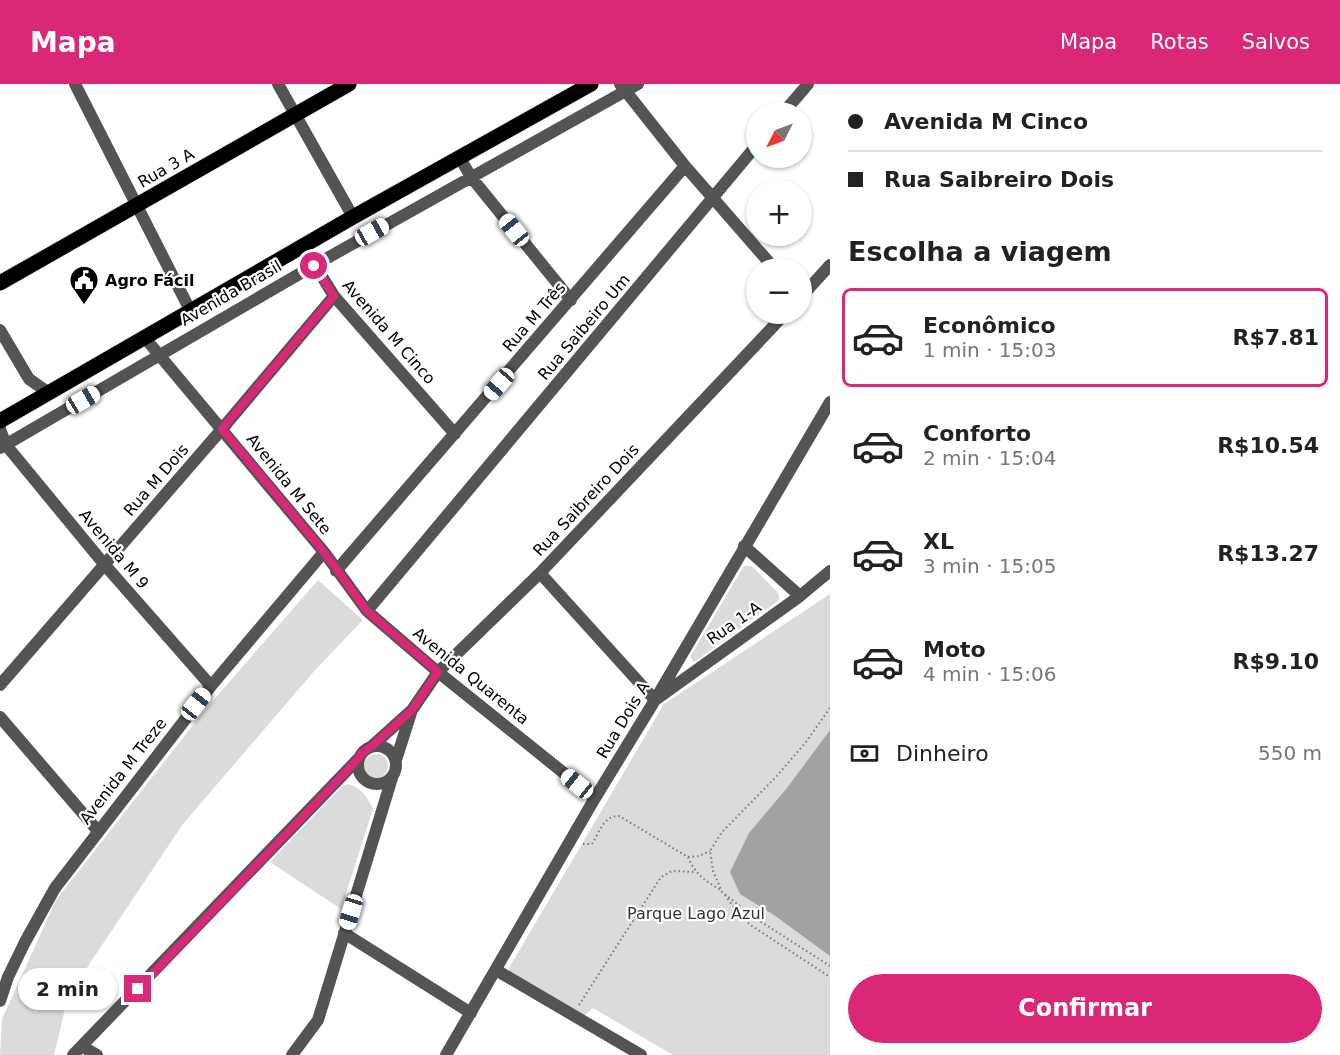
<!DOCTYPE html>
<html lang="pt">
<meta charset="utf-8">
<style>
:root{--surface:#fff;--page:#f2f2f2;--text:#222;--muted:#767676;--line:#e0e0e0;--accent:#db2777}
body{margin:0;font-family:"DejaVu Sans",sans-serif;background:var(--page);color:var(--text);height:100vh;display:flex;flex-direction:column;font-size:22px;white-space:nowrap}
*{box-sizing:border-box;margin:0}
p{font-size:20px;color:var(--muted)}
.icon{flex:none;width:33px;height:33px;fill:none;stroke:currentColor;stroke-width:2;stroke-linecap:round;stroke-linejoin:round}
.map{position:relative;flex:1;overflow:hidden}
.details{display:flex;flex-direction:column;background:var(--surface);width:510px}
.details>*{flex:none}
.hud{display:grid;align-content:center;height:132px;padding:0 18px;background:var(--surface)}
.needle{width:39px;rotate:228deg}
.controls{position:absolute;left:746px;top:18px;display:grid;gap:12px}
.controls a{display:grid;place-items:center;width:66px;height:66px;border-radius:50%;background:var(--surface);box-shadow:0 2px 4px #0004;font-size:30px}
.end{position:absolute;width:27px;height:27px;margin:-14px;border:8px solid #db2777;background:#fff;box-shadow:0 0 0 3px #fff}
.from{border-radius:50%}
.bubble{position:absolute;height:42px;border-radius:21px;background:var(--surface);box-shadow:0 2px 4px #0004;font-size:20px;font-weight:700;line-height:42px;text-align:center}
.car{position:absolute;width:18px;height:36px;margin:-18px -9px;border-radius:8px;box-shadow:0 0 4px 2px #0007;background:linear-gradient(#fff 24%,#345 0 40%,#fff 0 76%,#345 0 86%,#fff 0)}
.hud b{display:flex;align-items:center;gap:21px;height:57px;font-size:22px}
.hud b+b{border-top:2px solid var(--line)}
.hud i{width:15px;height:15px;background:var(--text)}
ul{padding:0;list-style:none}
li{display:flex;align-items:center;gap:18px;height:99px;margin:0 12px 9px;padding:0 6px;border:3px solid transparent;border-radius:9px}
li div{flex:1}
li b{display:block;font-size:22px}
li em{font-style:normal;font-weight:700}
li.current{border-color:var(--accent)}
li>.icon{width:54px;height:54px;stroke-width:1.5}
h2{padding:0 18px;font-size:27px;line-height:72px}
.pay{display:flex;align-items:center;gap:15px;height:66px;padding:0 18px;font-size:22px}
.pay p{margin-inline-start:auto}
.primary-button{display:flex;gap:12px;margin-top:auto;padding:12px 18px}
.primary-button a{flex:1;height:69px;border-radius:36px;background:var(--accent);color:#fff;font-size:24px;font-weight:700;line-height:69px;text-align:center}
header{display:flex;align-items:center;gap:36px;box-sizing:border-box;height:84px;padding:0 30px;background:var(--accent);color:#fff}
header strong{font-size:28px}
nav{display:flex;gap:33px;margin-inline-start:auto;font-size:21px}
main{display:flex;flex:1;min-height:0}
.map>svg:first-child{display:block}
.green{fill:#dbdbdb}
.water{fill:#a2a2a2}
.lines{fill:none;stroke-linecap:round;stroke-linejoin:round}
.primary-casing{stroke:#dbdbdb;stroke-width:16}
.path{stroke:#767676;stroke-width:2;stroke-dasharray:1.5 3;stroke-linecap:butt}
.minor{stroke:#545454;stroke-width:12}
.primary{stroke:#000;stroke-width:15}
.route{stroke:#db2777;stroke-width:8}
.labels{text-anchor:middle;dominant-baseline:central;stroke-width:4.5;stroke-linejoin:round;paint-order:stroke}
.street-label{font-size:16px;fill:#000;stroke:#fff}
.poi-label{font-size:16px;font-weight:bold;fill:#000;stroke:#fff;text-anchor:start}
.park-label{font-size:16px;fill:#323232;stroke:#fff}
</style>
<header>
<strong>Mapa</strong>
<nav><a>Mapa</a><a>Rotas</a><a>Salvos</a></nav>
</header>
<main>
<div class="map">
<svg width="830" height="971" viewBox="0 0 830 971">
<rect width="100%" height="100%" fill="#fff"/>
<!-- green -->
<path class="green" d="M744 482H752L779 510V516L694 578 690 573Z
M318 496 363 536 316 585 183 740 68 912 54 971H0L2 935 56 816 204 627Z
M830 510V971H673L593 924 584 932 509 889V884L664 620Z
M364 682a12 12 0 1 1 24 0a12 12 0 1 1-24 0Z
M348 700C361 703 367 713 373 725L341 825 270 778 342 702Z"/>
<!-- water -->
<path class="water" d="M830 646V872L774 831 740 810 730 788 749 749 787 704Z"/>
<g class="lines">
<!-- primary casing -->
<g class="primary-casing">
<path id="primary" d="M0 199 349 0
M0 337 353 133 591 0"/>
</g>
<!-- path -->
<path class="path" d="M830 624 806 658 776 693 722 748 710 767 713 787 722 808 755 834 830 882
M583 760H592C599 749 604 731 619 732L688 773 699 772 710 767
M688 773C695 790 705 797 721 806
M725 811 740 832 752 842 830 893
M579 921 661 793 672 787 695 788"/>
<!-- minor -->
<path class="minor" d="M75 0 191 228
M278 0 353 133
M620 0 685 82 774 184
M784 28 808 0
M460 74 471 93 571 216
M304 163 334 212 455 350
M801 213 830 181
M0 246 29 295 49 309
M145 254 324 468 367 527 438 588 595 714
M0 345 6 361 104 480 211 602
M0 364 313 182 638 0
M744 462 800 512
M336 487 685 82
M540 489 655 616 800 512 830 487
M367 527 756 62
M0 601 222 345 334 212
M0 633 98 747
M358 681a19 19 0 1 1 38 0a19 19 0 1 1-38 0Z
M372 662 412 626 438 588 540 489 785 230
M396 676 411 629
M344 849 471 929
M496 886 641 971
M0 917 8 893 25 858 55 804 211 602 324 468
M83 963 97 971
M73 971 358 675
M292 971 318 936 392 694
M446 971 595 714 655 616 830 318"/>
<!-- primary -->
<use href="#primary" class="primary"/>
</g>
<g class="lines">
<!-- route -->
<path class="route" d="M138 905 358 675 362 669 372 662 412 626 438 588 367 527 324 468 222 345 334 212 314 182"/>
</g>
<!-- icons -->
<defs>
<g id="civic-pin" transform="scale(1.5)"><path d="M0 17L-7.5 6A9.5 9.5 0 1 1 7.5 6Z" fill="#000" stroke="#fff"/><path d="M-.6-6.5H3V-4.5H.6V-3L4-1V1h2V6H-6V1h2V-1L-.6-3ZM-1.2 2.5V6h2.4V2.5Z" fill="#fff"/></g>
</defs>
<g fill-rule="evenodd">
<use href="#civic-pin" x="84" y="196"/>
</g>
<g class="labels">
<!-- street labels -->
<g class="street-label">
<text transform="translate(166 84) rotate(-30)">Rua 3 A</text>
<text transform="translate(231 209) rotate(-30)">Avenida Brasil</text>
<text transform="translate(534 233) rotate(-49)">Rua M Três</text>
<text transform="translate(584 243) rotate(-50)">Rua Saibeiro Um</text>
<text transform="translate(389 248) rotate(49)">Avenida M Cinco</text>
<text transform="translate(156 396) rotate(-49)">Rua M Dois</text>
<text transform="translate(289 400) rotate(51)">Avenida M Sete</text>
<text transform="translate(586 416) rotate(-47)">Rua Saibreiro Dois</text>
<text transform="translate(114 465) rotate(50)">Avenida M 9</text>
<text transform="translate(734 539) rotate(-35)">Rua 1-A</text>
<text transform="translate(471 592) rotate(39)">Avenida Quarenta</text>
<text transform="translate(623 636) rotate(-59)">Rua Dois A</text>
<text transform="translate(123 687) rotate(-52)">Avenida M Treze</text>
</g>
<!-- poi labels -->
<g class="poi-label">
<text x="105" y="196">Agro Fácil</text>
</g>
<!-- park labels -->
<g class="park-label">
<text x="696" y="829">Parque Lago Azul</text>
</g>
</g>
</svg>
<div class="controls">
<a><svg class="needle" viewBox="-14 -14 28 28"><path d="M0-13l5 13h-10z" fill="#e53935"/><path d="M0 13l5-13h-10z" fill="#767676"/></svg></a>
<a>+</a>
<a>−</a>
</div>
<i class="end from" style="left:314px;top:182px"></i>
<i class="end" style="left:138px;top:905px"></i>
<div class="bubble" style="left:18px;top:884px;width:99px">2 min</div>
<i class="car" style="left:514px;top:146px;rotate:321deg"></i>
<i class="car" style="left:372px;top:148px;rotate:61deg"></i>
<i class="car" style="left:499px;top:300px;rotate:221deg"></i>
<i class="car" style="left:83px;top:316px;rotate:60deg"></i>
<i class="car" style="left:196px;top:620px;rotate:38deg"></i>
<i class="car" style="left:577px;top:700px;rotate:309deg"></i>
<i class="car" style="left:351px;top:828px;rotate:197deg"></i>
</div>
<section class="details">
<div class="hud">
<b><i class="from"></i>Avenida M Cinco</b>
<b><i></i>Rua Saibreiro Dois</b>
</div>
<h2>Escolha a viagem</h2>
<ul>
<li class="current"><svg class="icon" aria-label="car" viewBox="0 0 24 24"><path d="M5 17H2v-5l4-1 3-4h7l3 4 3 1v5h-3M9 17h6M6 11h13"/><circle cx="7" cy="17" r="2"/><circle cx="17" cy="17" r="2"/></svg><div><b>Econômico</b><p>1 min · 15:03</p></div><em>R$7.81</em></li>
<li><svg class="icon" aria-label="car" viewBox="0 0 24 24"><path d="M5 17H2v-5l4-1 3-4h7l3 4 3 1v5h-3M9 17h6M6 11h13"/><circle cx="7" cy="17" r="2"/><circle cx="17" cy="17" r="2"/></svg><div><b>Conforto</b><p>2 min · 15:04</p></div><em>R$10.54</em></li>
<li><svg class="icon" aria-label="car" viewBox="0 0 24 24"><path d="M5 17H2v-5l4-1 3-4h7l3 4 3 1v5h-3M9 17h6M6 11h13"/><circle cx="7" cy="17" r="2"/><circle cx="17" cy="17" r="2"/></svg><div><b>XL</b><p>3 min · 15:05</p></div><em>R$13.27</em></li>
<li><svg class="icon" aria-label="car" viewBox="0 0 24 24"><path d="M5 17H2v-5l4-1 3-4h7l3 4 3 1v5h-3M9 17h6M6 11h13"/><circle cx="7" cy="17" r="2"/><circle cx="17" cy="17" r="2"/></svg><div><b>Moto</b><p>4 min · 15:06</p></div><em>R$9.10</em></li>
</ul>
<div class="pay"><svg class="icon" aria-label="cash" viewBox="0 0 24 24"><path d="M3 7h18v10H3z"/><circle cx="12" cy="12" r="2"/></svg>Dinheiro<p>550 m</p></div>
<div class="primary-button"><a>Confirmar</a></div>
</section>
</main>
